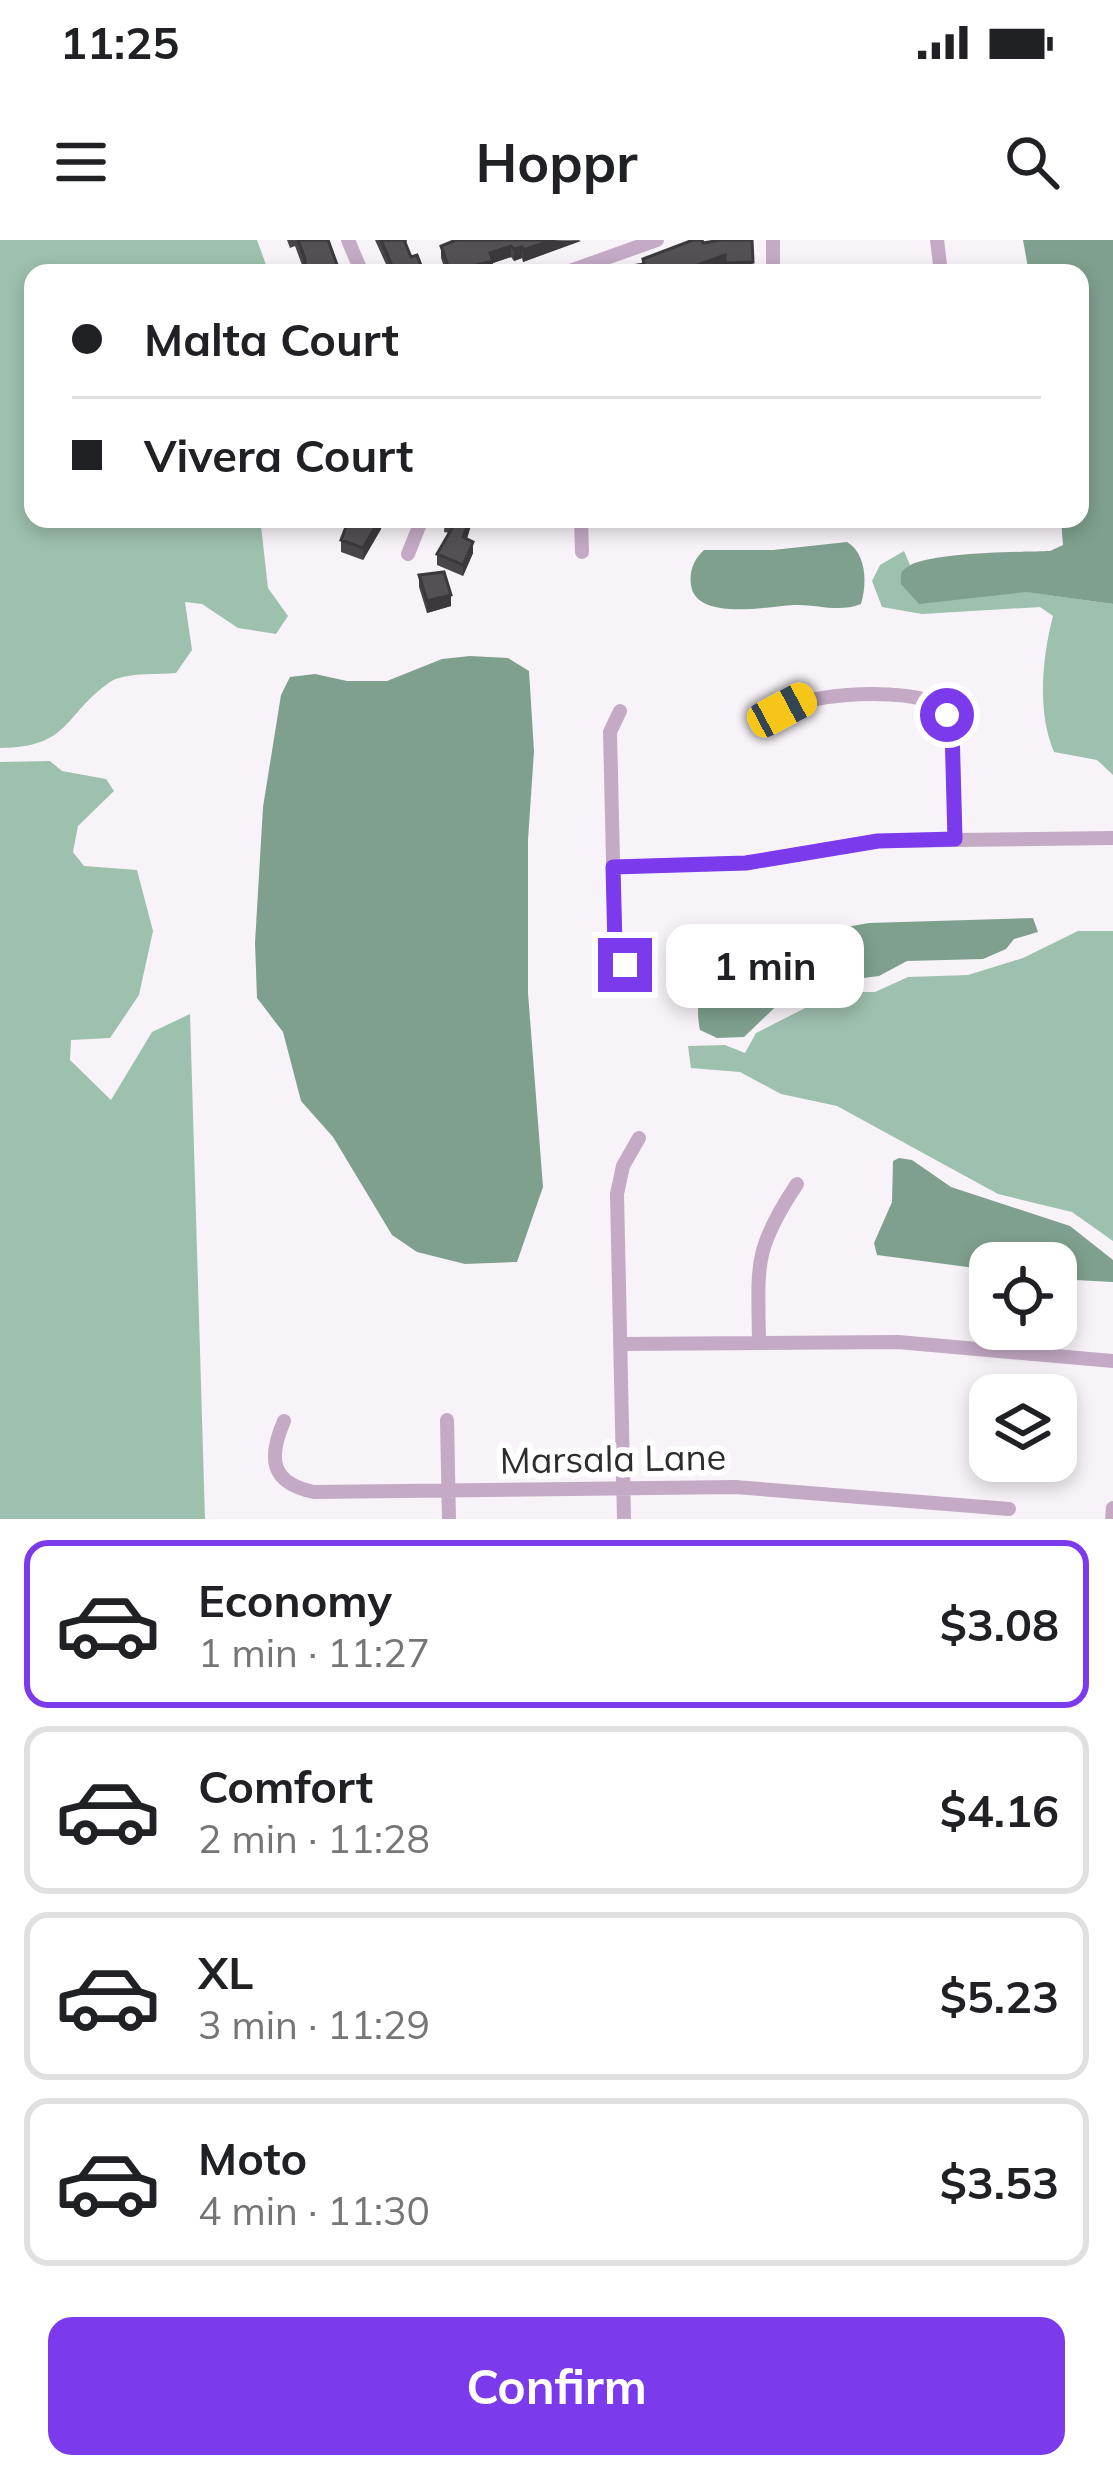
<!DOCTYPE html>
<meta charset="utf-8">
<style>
:root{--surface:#fff;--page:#f2f2f2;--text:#202124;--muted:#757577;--line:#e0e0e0;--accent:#7c3aed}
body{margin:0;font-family:Mulish,sans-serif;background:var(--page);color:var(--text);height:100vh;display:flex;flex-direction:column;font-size:45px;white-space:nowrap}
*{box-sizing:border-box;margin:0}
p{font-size:39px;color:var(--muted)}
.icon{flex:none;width:66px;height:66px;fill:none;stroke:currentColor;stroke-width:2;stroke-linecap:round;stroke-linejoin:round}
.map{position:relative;height:1279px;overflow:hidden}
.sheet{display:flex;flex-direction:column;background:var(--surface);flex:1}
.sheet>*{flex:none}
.top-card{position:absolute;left:24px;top:24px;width:1065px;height:264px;border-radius:24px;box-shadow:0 6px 18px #0003;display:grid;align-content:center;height:264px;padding:0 48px;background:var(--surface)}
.controls{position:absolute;left:969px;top:1002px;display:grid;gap:24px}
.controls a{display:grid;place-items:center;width:108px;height:108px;border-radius:24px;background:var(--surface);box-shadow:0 6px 18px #0003;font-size:60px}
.end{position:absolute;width:54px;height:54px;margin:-27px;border:15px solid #7c3aed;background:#fff;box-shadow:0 0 0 6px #fff}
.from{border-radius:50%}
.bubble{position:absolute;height:84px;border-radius:24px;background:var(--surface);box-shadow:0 6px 18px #0003;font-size:39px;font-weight:700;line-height:84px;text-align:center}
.car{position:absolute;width:36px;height:72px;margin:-36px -18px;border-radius:15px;box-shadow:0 0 9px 3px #0007;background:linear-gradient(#f5c518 24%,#345 0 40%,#f5c518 0 76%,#345 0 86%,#f5c518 0)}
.top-card b{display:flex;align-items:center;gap:42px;height:114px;font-size:45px}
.top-card b+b{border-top:3px solid var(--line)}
.top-card i{width:30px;height:30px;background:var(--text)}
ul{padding:21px 0 0;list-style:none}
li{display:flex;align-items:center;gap:36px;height:168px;margin:0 24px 18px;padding:0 24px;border:6px solid var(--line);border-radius:24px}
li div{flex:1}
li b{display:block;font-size:45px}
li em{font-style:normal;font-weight:700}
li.on{border-color:var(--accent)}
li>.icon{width:108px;height:108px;stroke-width:1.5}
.action{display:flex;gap:24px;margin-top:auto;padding:24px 48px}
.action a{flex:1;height:138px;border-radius:24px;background:var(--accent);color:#fff;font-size:48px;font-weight:700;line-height:138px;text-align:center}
.status{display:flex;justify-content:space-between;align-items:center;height:84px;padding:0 60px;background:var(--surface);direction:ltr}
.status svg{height:33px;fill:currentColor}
header{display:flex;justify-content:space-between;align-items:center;height:156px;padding:0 48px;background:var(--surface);font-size:54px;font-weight:700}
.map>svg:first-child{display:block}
.forest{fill:#9ec0ae}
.water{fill:#7fa08f}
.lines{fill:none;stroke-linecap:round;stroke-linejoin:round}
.minor{stroke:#c4aac5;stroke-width:14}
.wall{fill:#484649}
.shaded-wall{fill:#3b393c}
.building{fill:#545155;stroke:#3b393c;stroke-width:3}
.route{stroke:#7c3aed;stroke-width:15}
.labels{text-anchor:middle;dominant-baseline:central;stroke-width:12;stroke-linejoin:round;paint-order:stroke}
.street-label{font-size:36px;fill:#2e2d2e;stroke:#fff}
</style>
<div class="status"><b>11:25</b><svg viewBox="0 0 49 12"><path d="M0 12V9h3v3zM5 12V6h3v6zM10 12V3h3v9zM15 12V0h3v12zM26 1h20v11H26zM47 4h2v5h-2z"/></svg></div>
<header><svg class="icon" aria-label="menu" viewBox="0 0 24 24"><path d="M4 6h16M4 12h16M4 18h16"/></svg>Hoppr<svg class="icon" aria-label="search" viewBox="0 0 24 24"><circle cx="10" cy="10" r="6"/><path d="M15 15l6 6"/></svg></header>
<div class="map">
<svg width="1113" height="1279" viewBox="0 0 1113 1279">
<rect width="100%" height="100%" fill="#f8f3f8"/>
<!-- forest -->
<path class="forest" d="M0 0H257L269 33H33V279H297L261 286 268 348 288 376 276 394 238 388 202 364 185 362 192 410 176 433C158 435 125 432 110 442 62 476 71 507 0 508Z
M904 311 910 325 901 334 1113 364V535L1097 520 1054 512C1037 472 1042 418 1053 376L1040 367 922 374 882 367 872 341 880 325Z
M50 521 62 531 106 539 114 551 78 586 73 612 84 626 137 630 153 691 139 755 110 798 71 800 70 820 111 860 152 792 190 774 205 1279H0V522Z
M1078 691H1113V1001L1072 972 998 954 837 866 781 854 740 832 691 828 688 806 725 805 745 813 756 793 837 752H875L908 737 968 735 1023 718Z"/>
<!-- water -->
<path class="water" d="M1023 0H1113V364L1026 352 919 364 901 344C901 335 899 333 907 327 928 312 1021 312 1050 311L1063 305 1061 279H1080V33H1029Z
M847 302C867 314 867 344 861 364 838 373 818 364 794 365 770 366 696 382 691 345 689 331 694 319 704 310H773Z
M470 416 508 418 529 431 534 511 528 600V753L543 947 517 1022 465 1024 417 1012 392 995 333 897 301 861 283 792 257 758 255 703 263 567 281 455 290 437 315 434 347 441H387L442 419Z
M1033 678 1038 692 1014 699 1006 709 983 719 907 721 879 736 809 745 791 752 744 797 717 798 700 790C695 770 699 723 716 710L869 683Z
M899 918 912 920 951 947 1070 986 1113 1020V1042L1056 1039V1023H990V1030L877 1015 874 1003 892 962 893 921Z"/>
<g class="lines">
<!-- minor -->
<path class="minor" d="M348 0 362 33
M773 0V33
M937 0 941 33
M564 33 657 0
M581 279 582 312
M408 314 422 279
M782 470C815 452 904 448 938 464L952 488 955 599
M620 471 610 492 615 707 625 725
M613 627 746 623 877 601 1113 598
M759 1101C758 1025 753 1010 797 944
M620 1104 898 1102 1113 1121
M447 1180 449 1279
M284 1181C268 1218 270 1243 314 1252L735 1247 1009 1269
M624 1279 617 954 623 926 639 898
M1112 1279 1113 1268"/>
</g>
<!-- wall -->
<path class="wall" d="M287 0H328L340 33H305L295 6 290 8Z
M375 0H407L406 4 411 17 424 33H390Z
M581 0 523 22 522 18 514 21 511 17 493 23 492 33H446L441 18V6Z
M752 0 753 33H725V27L613 33V29L643 24V19L703 3Z
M445 279H473L467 299 473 313 463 336 437 325V314L449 293 444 292Z
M381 289 363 320 341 312V300Z
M419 335 451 366 427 373 419 347Z"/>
<!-- shaded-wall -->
<path class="shaded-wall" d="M553 0 581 1 523 22V10Z
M511 6V17L493 23V33H450L490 13Z
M522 7V18L514 21V9Z
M725 15V27L707 33H688L692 27Z
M380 279H383L381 289 363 320V308Z
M470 279H473L463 309V297Z
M473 302V313L463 336V325Z
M451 355V366L427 373V361Z"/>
<!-- building -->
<path class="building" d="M298 0H328L340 33H313L305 30V19Z
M381 0H404L411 17 417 15 424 33H395Z
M456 0H553L523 10 522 7 514 9 511 6 490 13 493 21 450 32 441 6Z
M693 0H702L703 3 721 0H752L753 22 725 23V15L692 27 688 33H614L613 29 644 24 643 19Z
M349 279H380L363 308 341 300Z
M470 279 463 297 473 302 463 325 437 314 455 283 445 279Z
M444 332 451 355 427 361 419 335Z"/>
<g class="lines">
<!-- route -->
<path class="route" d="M625 725 615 706 613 627 746 623 878 601 955 599 952 488 947 475"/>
</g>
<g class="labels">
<!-- street labels -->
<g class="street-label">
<text transform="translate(613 1218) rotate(-1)">Marsala Lane</text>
</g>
</g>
</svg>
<div class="controls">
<a><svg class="icon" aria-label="locate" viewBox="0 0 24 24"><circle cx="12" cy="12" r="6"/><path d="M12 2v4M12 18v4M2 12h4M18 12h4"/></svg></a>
<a><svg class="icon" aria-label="layers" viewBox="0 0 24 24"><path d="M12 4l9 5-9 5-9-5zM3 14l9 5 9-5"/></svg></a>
</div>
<i class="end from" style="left:947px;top:475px"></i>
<i class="end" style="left:625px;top:725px"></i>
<div class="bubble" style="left:666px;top:684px;width:198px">1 min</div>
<i class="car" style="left:782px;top:470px;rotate:62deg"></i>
<div class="top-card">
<b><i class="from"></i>Malta Court</b>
<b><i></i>Vivera Court</b>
</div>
</div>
<section class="sheet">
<ul>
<li class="on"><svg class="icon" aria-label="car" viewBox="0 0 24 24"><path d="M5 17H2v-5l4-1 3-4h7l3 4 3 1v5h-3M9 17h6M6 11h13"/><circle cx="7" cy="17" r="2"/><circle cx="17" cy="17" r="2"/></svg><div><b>Economy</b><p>1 min · 11:27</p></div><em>$3.08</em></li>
<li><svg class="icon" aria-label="car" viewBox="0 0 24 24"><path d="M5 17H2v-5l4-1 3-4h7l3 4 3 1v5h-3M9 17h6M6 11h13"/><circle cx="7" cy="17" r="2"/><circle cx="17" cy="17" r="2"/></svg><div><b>Comfort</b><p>2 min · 11:28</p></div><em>$4.16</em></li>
<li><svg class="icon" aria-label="car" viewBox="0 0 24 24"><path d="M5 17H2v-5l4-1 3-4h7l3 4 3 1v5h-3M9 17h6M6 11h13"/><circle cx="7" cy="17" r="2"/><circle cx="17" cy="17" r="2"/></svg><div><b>XL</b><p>3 min · 11:29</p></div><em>$5.23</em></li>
<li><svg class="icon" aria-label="car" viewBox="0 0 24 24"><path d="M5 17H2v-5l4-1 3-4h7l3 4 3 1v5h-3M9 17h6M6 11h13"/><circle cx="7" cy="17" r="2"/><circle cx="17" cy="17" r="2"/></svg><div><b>Moto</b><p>4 min · 11:30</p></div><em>$3.53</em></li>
</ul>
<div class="action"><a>Confirm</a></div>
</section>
